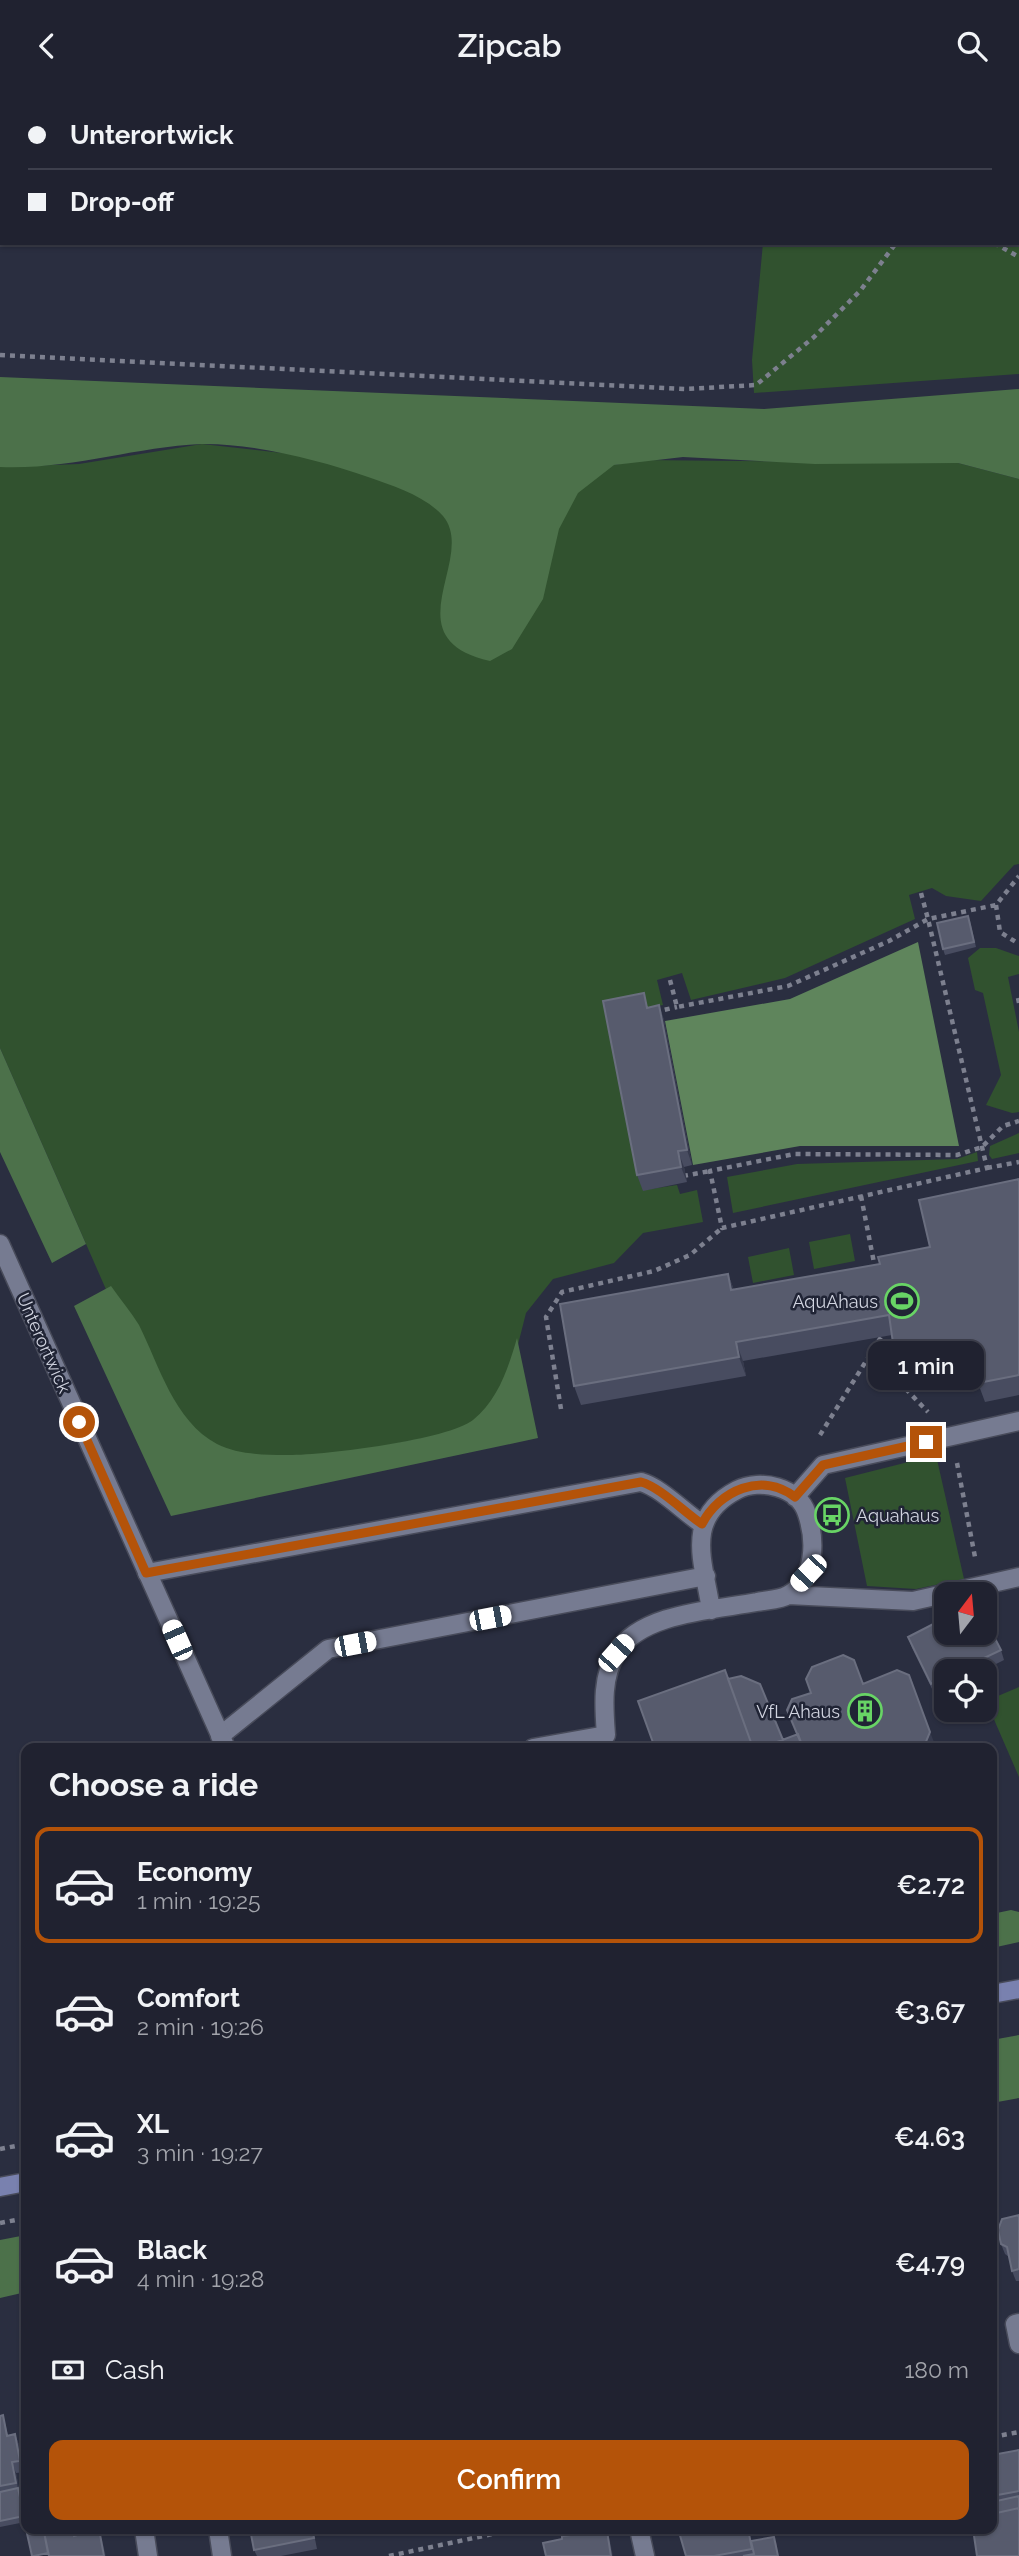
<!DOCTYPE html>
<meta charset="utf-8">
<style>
:root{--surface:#202230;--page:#2d2f3c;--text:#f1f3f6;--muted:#a2a4ab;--line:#3d3f4c;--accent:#b45309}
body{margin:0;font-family:Raleway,sans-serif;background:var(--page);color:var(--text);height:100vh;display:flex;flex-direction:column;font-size:26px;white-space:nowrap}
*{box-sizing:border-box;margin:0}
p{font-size:23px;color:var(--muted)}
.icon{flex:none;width:38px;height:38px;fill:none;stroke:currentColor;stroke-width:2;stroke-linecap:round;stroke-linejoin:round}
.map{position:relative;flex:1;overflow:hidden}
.panel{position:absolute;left:21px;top:1652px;width:976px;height:791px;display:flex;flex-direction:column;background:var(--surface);border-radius:14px;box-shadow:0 2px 5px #0004,0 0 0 2px var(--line)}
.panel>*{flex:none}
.banner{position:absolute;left:0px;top:0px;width:1020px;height:154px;box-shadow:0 2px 5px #0004,0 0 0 2px var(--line);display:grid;align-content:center;height:154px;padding:0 28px;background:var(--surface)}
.needle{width:46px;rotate:16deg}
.controls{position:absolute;left:934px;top:1491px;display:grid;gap:14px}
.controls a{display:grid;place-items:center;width:63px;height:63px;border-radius:14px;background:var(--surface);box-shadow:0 2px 5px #0004,0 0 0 2px var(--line);font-size:35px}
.end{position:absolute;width:32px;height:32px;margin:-16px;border:9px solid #b45309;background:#fff;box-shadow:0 0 0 4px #fff}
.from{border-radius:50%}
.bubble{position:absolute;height:49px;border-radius:14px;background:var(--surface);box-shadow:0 2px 5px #0004,0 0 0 2px var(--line);font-size:23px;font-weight:600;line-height:49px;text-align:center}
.car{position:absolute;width:21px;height:42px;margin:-21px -10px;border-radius:9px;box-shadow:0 0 5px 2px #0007;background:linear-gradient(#fff 24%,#345 0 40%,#fff 0 76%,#345 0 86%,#fff 0)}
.banner b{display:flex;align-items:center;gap:24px;height:66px;font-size:26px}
.banner b+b{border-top:2px solid var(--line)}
.banner i{width:18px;height:18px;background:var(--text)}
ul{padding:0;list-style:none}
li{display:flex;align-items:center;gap:21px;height:116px;margin:0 14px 10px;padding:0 14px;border:4px solid transparent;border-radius:14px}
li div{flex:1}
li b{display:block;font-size:26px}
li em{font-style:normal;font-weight:600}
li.current{border-color:var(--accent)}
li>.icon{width:63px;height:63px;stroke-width:1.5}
h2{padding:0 28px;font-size:32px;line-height:84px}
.pay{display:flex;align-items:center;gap:18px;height:77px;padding:0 28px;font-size:26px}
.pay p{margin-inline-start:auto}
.cta{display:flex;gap:14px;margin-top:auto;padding:14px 28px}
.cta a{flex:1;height:80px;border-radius:14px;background:var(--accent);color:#fff;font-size:28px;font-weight:600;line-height:80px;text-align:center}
header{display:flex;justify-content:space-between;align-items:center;height:91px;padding:0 28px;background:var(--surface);font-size:32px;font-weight:600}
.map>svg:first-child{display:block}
.green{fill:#31522f}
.forest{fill:#4c714a}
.water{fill:#5f855c}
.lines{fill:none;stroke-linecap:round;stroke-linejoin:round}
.lane-casing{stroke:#484b5a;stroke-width:21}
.street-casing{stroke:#484b5a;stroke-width:21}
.secondary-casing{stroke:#484b5a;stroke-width:21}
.path{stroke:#7d808f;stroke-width:4.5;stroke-dasharray:5 5;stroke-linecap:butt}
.lane{stroke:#767b91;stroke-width:18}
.street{stroke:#767b91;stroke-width:18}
.secondary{stroke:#7981af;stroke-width:18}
.wall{fill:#484c60}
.shaded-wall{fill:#363a4d}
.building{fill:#575b6d;stroke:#6a6e7f;stroke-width:2}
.route{stroke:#b45309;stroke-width:9}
.labels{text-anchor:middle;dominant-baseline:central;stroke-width:5;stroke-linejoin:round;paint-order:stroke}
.poi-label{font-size:18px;fill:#d1d4e0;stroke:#202435;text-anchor:end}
.street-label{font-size:18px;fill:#d1d4e0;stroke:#202435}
</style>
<header><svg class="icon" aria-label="back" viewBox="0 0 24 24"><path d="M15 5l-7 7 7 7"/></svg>Zipcab<svg class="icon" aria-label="search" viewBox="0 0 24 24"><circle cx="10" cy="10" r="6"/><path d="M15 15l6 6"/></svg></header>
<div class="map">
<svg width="1019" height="2465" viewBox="0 0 1019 2465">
<rect width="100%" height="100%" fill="#2a2e40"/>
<!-- green -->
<path class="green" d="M778 0H1019V283L754 302 752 269 763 152H1018V2Z
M202 353 282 362 614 374 643 369 958 372 1019 388V773L1014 774 981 810 946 805 932 797 909 804 915 828 785 887 691 909 682 882 657 889 663 914 608 925 644 1099 677 1094 680 1103 697 1099 703 1131 643 1142 614 1172 553 1188 526 1222 498 1333 191 1392 0 957V376L79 373Z
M980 857H996L1019 865V883L1008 886 1019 941V1021L1012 1022 986 1014 1001 984 983 902 975 899 968 867Z
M1019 1042V1062L992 1068 989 1064 990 1055Z
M977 1061 978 1070 733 1122 727 1086 797 1073 957 1068Z
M850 1143 855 1170 814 1178 809 1151Z
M789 1157 794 1184 753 1192 748 1166Z
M936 1364 964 1488 916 1498 867 1495 845 1387Z
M1019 1596V1686L986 1610Z"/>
<!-- forest -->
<path class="forest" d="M0 286 764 318 1019 298V388L958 372 815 373 683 366 614 374 578 402 559 438 543 508 512 558 490 570C390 547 478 467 443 425 424 404 393 395 368 386 320 369 252 352 201 353 134 356 70 379 0 376Z
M0 957 86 1153 52 1172 0 1061Z
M111 1195C120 1208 131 1221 139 1234 159 1274 174 1330 217 1353 236 1363 263 1364 285 1364 320 1365 448 1349 473 1329 498 1309 508 1278 517 1247L538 1347 171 1425 74 1215Z
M1011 1819 1019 1821V1851L992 1857V1823Z
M1019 1944V2007L992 2012V1949Z
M26 2144V2201L0 2207V2149Z"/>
<!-- water -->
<path class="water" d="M918 851 959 1055H800L693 1074 665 930 790 908Z"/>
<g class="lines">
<!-- lane casing -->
<g class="lane-casing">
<path id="lane" d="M795 1406 823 1374 1019 1330
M147 1482 641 1391C660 1396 684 1421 702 1433
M788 1504 913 1510 1019 1486
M220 1645 328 1558 706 1485
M533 1657 606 1644C604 1617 601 1586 617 1561 641 1522 714 1519 757 1511 766 1509 780 1509 788 1504 816 1488 816 1450 807 1423 799 1396 760 1387 737 1399 683 1427 704 1471 711 1519"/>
</g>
<!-- street casing -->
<g class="street-casing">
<path id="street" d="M0 1153 226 1657
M1019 2232 1015 2233 1019 2253
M144 2438 148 2465
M218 2438 222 2465
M639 2438 645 2465"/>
</g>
<!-- secondary casing -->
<g class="secondary-casing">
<path id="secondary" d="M992 1903 1019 1898
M0 2096 26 2091"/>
</g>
<!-- path -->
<path class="path" d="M970 2 971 0
M994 152 1019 166
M0 264 686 298 756 294 814 246 860 200 896 152
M921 802 928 828 982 1056 987 1077 722 1137 710 1080 794 1063 957 1064 982 1056 1003 1035 1019 1030
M996 814 1000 841 1019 853
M670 889 677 916 788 895 889 850 928 828 996 814 1019 785
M1018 907 1019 912
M655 921 677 916
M987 1077 1019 1071
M683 1085 710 1080
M861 1105 875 1177
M871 1262 928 1321
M561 1318 546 1226 562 1201 654 1180 690 1164 722 1137
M820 1344 881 1246
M957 1372 975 1466
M0 2058 26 2053
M0 2132 26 2127
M992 2346 1019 2341
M389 2465 516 2438"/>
<!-- lane -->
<use href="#lane" class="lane"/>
<!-- street -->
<use href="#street" class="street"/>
<!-- secondary -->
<use href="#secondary" class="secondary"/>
</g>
<!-- wall -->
<path class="wall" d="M970 830 976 856 945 864 943 858Z
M659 914 664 929 692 1074 684 1076 687 1091 643 1100 637 1084 649 916Z
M1019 1088V1304L985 1311 978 1292 976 1278H901L894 1259 892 1244 743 1270 746 1285 581 1314 574 1295 728 1183 734 1199 880 1173 930 1156Z
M908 1546 1001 1559 1004 1569 982 1580H947V1598L935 1604 912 1557Z
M1019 2124V2190H1016L1012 2180 1009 2166 1005 2163 1001 2153Z
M3 2324 8 2344 15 2343 19 2354 24 2381 16 2382 25 2431 0 2436V2325Z
M1019 2359V2465L992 2438V2364Z
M313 2438 317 2458 281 2465H257L254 2459Z
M752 2450 776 2451 778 2465H686Z"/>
<!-- shaded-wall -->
<path class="shaded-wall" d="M659 914 664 929 692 1074 687 1059Z
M678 1060 684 1076 687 1091 681 1076Z
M728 1183 735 1202 731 1199Z
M736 1251 743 1270 746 1285 739 1266Z
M930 1641 936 1656 935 1657H926L925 1653Z
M15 2343 19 2354 24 2381 20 2370Z
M12 2371 16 2382 26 2431 24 2425Z
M99 2438 102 2449 106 2465H104Z
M607 2440 610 2450 613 2465H611Z"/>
<!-- building -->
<path class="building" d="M968 825 974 851 943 858 937 832Z
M644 902 647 917 659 914 687 1059 678 1060 681 1076 637 1084 603 910Z
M1019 1088V1284L978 1292 972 1259H894L889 1224 736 1251 739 1266 574 1295 560 1213 728 1183 731 1199 880 1173 878 1166 930 1156 919 1109Z
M947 1526V1542H985V1528L1001 1559 957 1580H947V1585L931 1593 908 1546Z
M843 1564 854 1569 863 1593 897 1579 909 1584 930 1641 925 1653 926 1657H803L787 1619 792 1608 811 1602 806 1588 812 1576Z
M725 1579 753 1657H655L638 1610Z
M741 1585 760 1593 783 1649 761 1657H753L728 1588Z
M798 1643 803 1657H761Z
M1019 2124V2178L1012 2180 1007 2156 1001 2153 998 2139 1002 2128Z
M3 2324 7 2345 15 2343 20 2370 12 2371 16 2392 0 2395V2325Z
M1019 2359V2400L992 2405V2364Z
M18 2397 24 2425 0 2430V2401Z
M1019 2405V2417L992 2423V2411Z
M1019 2417V2465H977L973 2438H992V2423Z
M26 2438H64L44 2441 48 2462 34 2465H32Z
M64 2438H72L74 2445 99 2438 104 2465H49L44 2441Z
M250 2438H312L314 2447 254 2459Z
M681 2438H748L752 2458 714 2465H686L679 2441 681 2440Z
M607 2440 611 2465H546L543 2452 562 2448V2445Z
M774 2446 778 2465H743L754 2463 751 2450Z"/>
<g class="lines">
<!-- route -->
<path class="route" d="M79 1331 146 1482 641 1391C660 1396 684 1421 702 1433 719 1400 762 1380 795 1406L823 1374 926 1351"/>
</g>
<!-- icons -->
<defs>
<g id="stadium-ring" transform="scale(1.75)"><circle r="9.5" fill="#202435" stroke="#68d465" stroke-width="1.5"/><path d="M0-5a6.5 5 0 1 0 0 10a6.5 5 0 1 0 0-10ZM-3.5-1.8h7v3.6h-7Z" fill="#68d465"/></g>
<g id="bus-ring" transform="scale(1.75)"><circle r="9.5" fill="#202435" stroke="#68d465" stroke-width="1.5"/><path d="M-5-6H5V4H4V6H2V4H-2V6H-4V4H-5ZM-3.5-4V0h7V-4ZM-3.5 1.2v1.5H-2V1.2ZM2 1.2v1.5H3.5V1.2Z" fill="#68d465"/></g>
<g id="building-ring" transform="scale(1.75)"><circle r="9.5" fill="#202435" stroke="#68d465" stroke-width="1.5"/><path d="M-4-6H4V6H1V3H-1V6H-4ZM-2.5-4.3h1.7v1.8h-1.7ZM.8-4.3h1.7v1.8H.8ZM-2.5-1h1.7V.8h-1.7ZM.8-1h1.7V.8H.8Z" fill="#68d465"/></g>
</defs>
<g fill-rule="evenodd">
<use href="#stadium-ring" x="902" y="1210"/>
<use href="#bus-ring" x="832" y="1424"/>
<use href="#building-ring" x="865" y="1620"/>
</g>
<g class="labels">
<!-- poi labels -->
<g class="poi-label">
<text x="878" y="1210">AquAhaus</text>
<text x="856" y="1424" text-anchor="start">Aquahaus</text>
<text x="840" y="1620">VfL Ahaus</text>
</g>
<!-- street labels -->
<g class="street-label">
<text transform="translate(44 1252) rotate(66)">Unterortwick</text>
</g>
</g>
</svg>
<div class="controls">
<a><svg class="needle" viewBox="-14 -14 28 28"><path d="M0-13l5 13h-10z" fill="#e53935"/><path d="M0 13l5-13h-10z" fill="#a2a4ab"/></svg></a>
<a><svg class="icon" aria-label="locate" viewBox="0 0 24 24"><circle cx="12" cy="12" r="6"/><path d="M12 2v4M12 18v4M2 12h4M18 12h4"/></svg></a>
</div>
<i class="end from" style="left:79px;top:1331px"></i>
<i class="end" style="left:926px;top:1351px"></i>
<div class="bubble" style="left:868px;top:1250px;width:116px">1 min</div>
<i class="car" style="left:808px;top:1482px;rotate:223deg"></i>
<i class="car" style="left:490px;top:1527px;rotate:79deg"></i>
<i class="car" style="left:177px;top:1549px;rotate:336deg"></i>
<i class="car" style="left:355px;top:1553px;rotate:79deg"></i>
<i class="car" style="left:616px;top:1562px;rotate:42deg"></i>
<div class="banner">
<b><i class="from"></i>Unterortwick</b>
<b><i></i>Drop-off</b>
</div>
<section class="panel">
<h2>Choose a ride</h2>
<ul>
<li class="current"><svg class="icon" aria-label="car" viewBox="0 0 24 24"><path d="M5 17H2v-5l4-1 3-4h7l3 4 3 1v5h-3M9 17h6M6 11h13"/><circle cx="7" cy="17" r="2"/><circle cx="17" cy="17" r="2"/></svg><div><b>Economy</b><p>1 min · 19:25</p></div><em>€2.72</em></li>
<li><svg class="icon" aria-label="car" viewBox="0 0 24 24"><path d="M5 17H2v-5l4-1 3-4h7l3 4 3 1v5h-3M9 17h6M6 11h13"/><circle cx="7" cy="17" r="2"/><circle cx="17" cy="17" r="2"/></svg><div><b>Comfort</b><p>2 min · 19:26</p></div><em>€3.67</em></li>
<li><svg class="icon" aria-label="car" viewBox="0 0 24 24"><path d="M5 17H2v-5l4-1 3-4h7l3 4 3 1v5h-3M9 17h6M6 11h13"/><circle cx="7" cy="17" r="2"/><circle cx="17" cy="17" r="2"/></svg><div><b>XL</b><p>3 min · 19:27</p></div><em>€4.63</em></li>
<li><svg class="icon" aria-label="car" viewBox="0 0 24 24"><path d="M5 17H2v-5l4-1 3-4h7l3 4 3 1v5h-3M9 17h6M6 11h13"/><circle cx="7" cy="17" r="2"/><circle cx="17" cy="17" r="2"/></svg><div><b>Black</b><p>4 min · 19:28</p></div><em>€4.79</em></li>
</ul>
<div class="pay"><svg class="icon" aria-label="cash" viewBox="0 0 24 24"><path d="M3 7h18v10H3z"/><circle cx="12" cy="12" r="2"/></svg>Cash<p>180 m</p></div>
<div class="cta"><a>Confirm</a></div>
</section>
</div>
